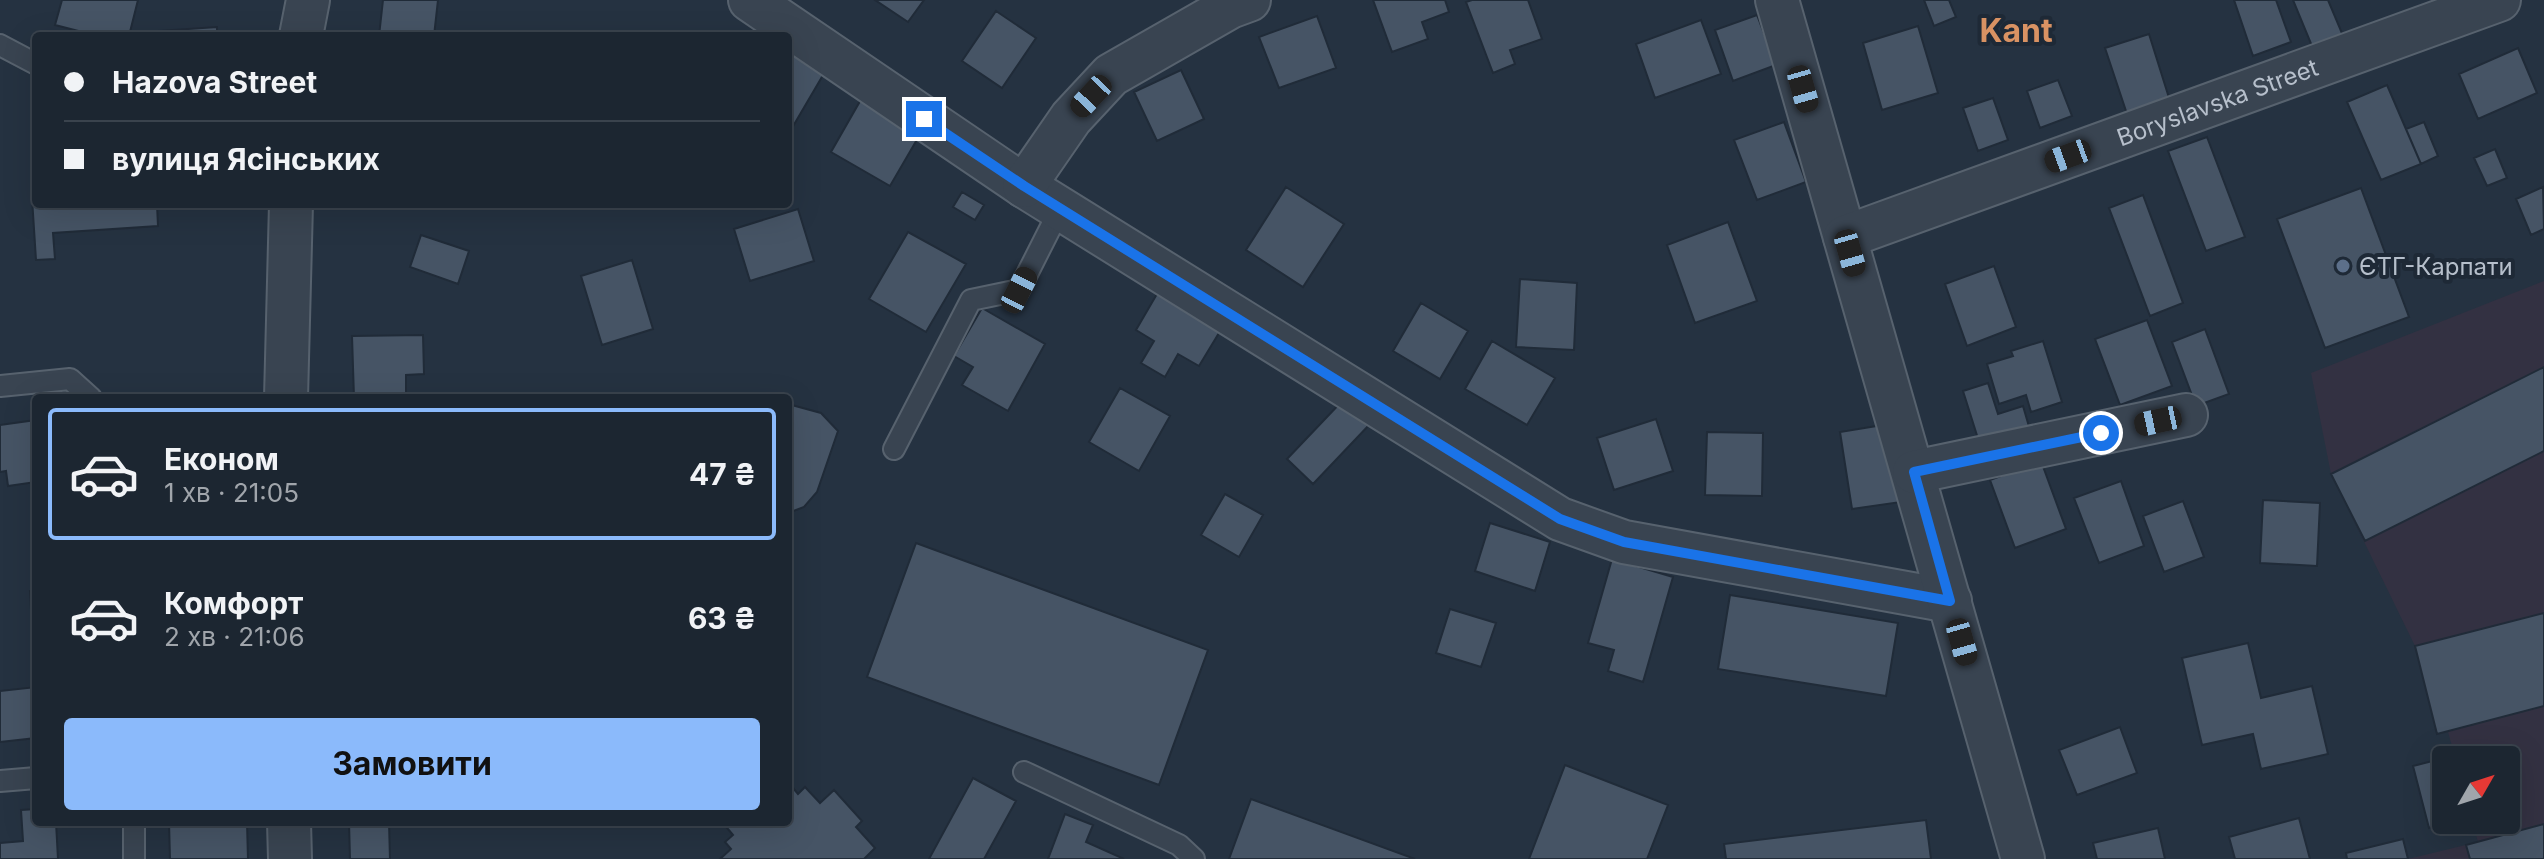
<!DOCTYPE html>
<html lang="uk">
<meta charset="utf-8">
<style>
:root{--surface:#1c2631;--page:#29323d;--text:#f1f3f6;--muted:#a0a5ab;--line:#3a434d;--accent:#8bbafb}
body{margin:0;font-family:Inter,sans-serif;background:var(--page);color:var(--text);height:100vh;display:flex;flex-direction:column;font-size:30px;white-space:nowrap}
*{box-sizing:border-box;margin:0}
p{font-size:26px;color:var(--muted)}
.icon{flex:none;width:44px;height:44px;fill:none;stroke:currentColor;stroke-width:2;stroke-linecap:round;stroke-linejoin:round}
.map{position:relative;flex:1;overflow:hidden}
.panel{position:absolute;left:32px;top:394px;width:760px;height:432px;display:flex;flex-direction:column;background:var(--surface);border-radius:8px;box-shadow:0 8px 32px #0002,0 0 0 2px var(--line)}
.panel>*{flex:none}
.guide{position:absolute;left:32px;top:32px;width:760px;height:176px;border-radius:8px;box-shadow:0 8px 32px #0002,0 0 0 2px var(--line);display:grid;align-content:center;height:176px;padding:0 32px;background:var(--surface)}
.needle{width:52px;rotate:51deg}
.fabs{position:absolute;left:2432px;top:746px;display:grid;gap:16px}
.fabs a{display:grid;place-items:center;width:88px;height:88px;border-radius:8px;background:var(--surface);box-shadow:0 8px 32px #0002,0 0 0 2px var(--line);font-size:40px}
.end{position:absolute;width:36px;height:36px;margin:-18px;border:10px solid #1a73e8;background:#fff;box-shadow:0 0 0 4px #fff}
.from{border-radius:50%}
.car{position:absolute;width:24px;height:48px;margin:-24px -12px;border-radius:10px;box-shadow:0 0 6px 2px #0007;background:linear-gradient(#222 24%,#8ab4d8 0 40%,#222 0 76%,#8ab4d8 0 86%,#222 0)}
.guide b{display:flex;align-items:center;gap:28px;height:76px;font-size:30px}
.guide b+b{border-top:2px solid var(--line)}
.guide i{width:20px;height:20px;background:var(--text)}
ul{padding:14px 0 0;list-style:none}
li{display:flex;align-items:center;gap:24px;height:132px;margin:0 16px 12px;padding:0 16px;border:4px solid transparent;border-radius:8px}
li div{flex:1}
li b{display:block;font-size:30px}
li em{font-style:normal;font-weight:700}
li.current{border-color:var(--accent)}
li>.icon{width:72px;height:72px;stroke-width:1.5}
.primary-button{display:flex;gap:16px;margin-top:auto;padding:16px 32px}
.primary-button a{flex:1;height:92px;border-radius:8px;background:var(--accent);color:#111;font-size:32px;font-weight:700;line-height:92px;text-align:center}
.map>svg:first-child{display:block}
.medical{fill:#333142}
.building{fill:#465465;stroke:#202b38;stroke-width:2}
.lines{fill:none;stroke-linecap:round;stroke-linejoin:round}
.lane-casing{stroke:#57626e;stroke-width:24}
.street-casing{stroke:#57626e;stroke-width:46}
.lane{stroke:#394451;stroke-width:20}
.street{stroke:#394451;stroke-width:42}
.route{stroke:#1a73e8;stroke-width:10}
.service-dot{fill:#5c6f8a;stroke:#1e2936;stroke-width:3}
.labels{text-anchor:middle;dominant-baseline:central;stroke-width:8;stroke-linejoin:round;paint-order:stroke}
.street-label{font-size:24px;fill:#b6bfcb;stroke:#1e2936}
.poi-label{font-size:24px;fill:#b6bfcb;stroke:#1e2936;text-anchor:start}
.district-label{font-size:32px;font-weight:bold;fill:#d99263;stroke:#1e2936}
</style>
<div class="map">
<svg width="2544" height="859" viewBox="0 0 2544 859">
<rect width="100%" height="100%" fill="#253241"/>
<!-- medical -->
<path class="medical" d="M2544 281V859H2408L2478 842 2472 820H2506V760H2456L2448 732 2437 734 2415 646 2331 474 2311 373Z"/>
<!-- building -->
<path class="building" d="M62 0H138L129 36H98L55 25Z
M383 0H438L434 36H379Z
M875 0H924L908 22Z
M1373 0H1445L1449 12 1422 22 1428 39 1392 52Z
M1472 0H1528L1542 39 1510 50 1515 64 1493 73 1466 2Z
M1924 0H1949L1956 17 1934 26Z
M2234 0H2276L2291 42 2253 56Z
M2293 0H2328L2344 38 2314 51Z
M996 11 1036 38 1002 88 962 61Z
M1757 15 1776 65 1733 81 1715 30Z
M1317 16 1336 68 1279 88 1259 37Z
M1701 20 1721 74 1655 98 1636 44Z
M1918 26 1938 93 1882 110 1863 43Z
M217 27V36H159V31Z
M2149 34 2170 101 2127 114 2105 48Z
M788 48 826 70 792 128 788 125Z
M2518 48 2537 93 2478 119 2459 74Z
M1181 70 1204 119 1157 141 1134 92Z
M2058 80 2072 116 2040 128 2027 91Z
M2387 85 2421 164 2381 180 2347 102Z
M863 96 922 131 890 186 831 152Z
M1993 98 2008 140 1978 151 1963 108Z
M1784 122 1806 182 1757 200 1734 140Z
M2424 122 2438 156 2421 164 2406 129Z
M2207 137 2245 237 2206 251 2168 151Z
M2495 149 2507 178 2487 186 2474 158Z
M1286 187 1344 224 1303 287 1246 250Z
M2543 187 2544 229 2531 235 2516 199Z
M2361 188 2409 317 2325 348 2277 219Z
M962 192 984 205 975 220 953 207Z
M2143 195 2183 303 2150 316 2109 208Z
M32 198H36V204H157L158 226 53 233 55 259 36 260Z
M798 209 814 261 750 281 734 229Z
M1728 222 1757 301 1695 323 1667 245Z
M908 232 966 264 926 332 869 299Z
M421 235 469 251 458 284 410 267Z
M632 260 653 329 602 345 581 276Z
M1994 266 2016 327 1967 346 1945 284Z
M1520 279 1577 283 1574 350 1516 347Z
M1161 287 1225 323 1199 366 1178 354 1165 377 1141 363 1154 341 1136 330Z
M1421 303 1468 331 1440 379 1393 351Z
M982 308 1045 344 1008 411 962 385 973 367 954 356Z
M2147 320 2172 386 2120 405 2095 339Z
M2205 329 2229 394 2196 406 2172 342Z
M423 335 424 374 406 375V398H354L352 336Z
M1492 341 1555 378 1527 425 1465 389Z
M2043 341 2062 402 2031 412 2026 395 1999 404 1987 364 2013 356 2011 351Z
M2544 367V451L2365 541 2331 474Z
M1988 383 1998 414 2023 406 2030 430 1980 445 1963 391Z
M1120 388 1170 416 1139 471 1089 442Z
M213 393V398H141V395Z
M1345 398 1371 423 1313 484 1287 459Z
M788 404 821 413 838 431 817 492 804 507 788 513Z
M1656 419 1673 471 1614 490 1597 438Z
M36 420V482L8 486 6 471 0 472V425Z
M1889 424 1901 502 1852 509 1840 432Z
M1707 432 1763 433 1762 496 1705 495Z
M2041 461 2066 529 2015 548 1990 480Z
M2121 481 2144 546 2099 563 2074 498Z
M1225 494 1263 515 1239 557 1201 535Z
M2263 500 2320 503 2317 566 2260 563Z
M2183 501 2204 557 2164 572 2143 516Z
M1490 523 1550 542 1535 591 1475 571Z
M916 543 1208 650 1159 785 867 677Z
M1612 559 1673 577 1643 682 1608 671 1614 650 1588 643Z
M30 591H36V664H34Z
M1730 595 1898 623 1886 696 1718 669Z
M1450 609 1496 623 1481 667 1436 653Z
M2544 613V706L2437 734 2415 646Z
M2248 643 2261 698 2312 686 2328 754 2261 769 2253 734 2202 745 2182 658Z
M36 687V738L0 742V691Z
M2120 727 2137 773 2077 795 2059 750Z
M2452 756V760H2446V820H2461L2429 828 2413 766Z
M1565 765 1668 805 1647 859H1529Z
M973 778 1016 801 984 859H929Z
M788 782 798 794 805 787 820 803 834 790 862 821 856 827 875 848 864 859H720L731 849 725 842 733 835 722 822H788Z
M1251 799 1415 859H1229Z
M36 809V822H56L58 859H0V843L23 841 21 810Z
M1065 814 1093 825 1086 842 1124 859H1048Z
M2299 818 2310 859H2235L2229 837Z
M1926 820 1931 859H1726L1724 844Z
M169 822H247L248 859H170Z
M349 822H389L390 859H350Z
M2544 824V859H2470L2466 845Z
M2158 828 2165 859H2097L2093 843Z
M2403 839 2408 859H2347L2346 853Z"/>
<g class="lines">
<!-- lane casing -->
<g class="lane-casing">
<path id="lane" d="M0 45 36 64
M0 386 70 379 91 398
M894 449 971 300 1019 290 1060 209
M1024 772 1179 845 1194 859
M0 781 36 778
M134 859V822"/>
</g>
<!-- street casing -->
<g class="street-casing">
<g id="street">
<path d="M750 0 1024 186 1560 519 1624 542 1950 601"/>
<path d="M1777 0 2023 859"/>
<path d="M301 36 308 0"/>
<path d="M1024 186 1071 118 1111 75 1230 7 1249 0"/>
<path id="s1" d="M1845 237 2499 0"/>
<path d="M286 398 291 204"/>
<path d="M1914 472 2186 415"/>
<path d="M289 822 290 859"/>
</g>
</g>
<!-- lane -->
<use href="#lane" class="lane"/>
<!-- street -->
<use href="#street" class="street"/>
</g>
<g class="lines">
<!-- route -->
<path class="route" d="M924 119 1024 186 1560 519 1624 542 1950 601 1914 472 2101 433"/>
</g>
<!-- markers -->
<circle class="service-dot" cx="2343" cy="266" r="8"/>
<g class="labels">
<!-- street labels -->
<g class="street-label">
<text stroke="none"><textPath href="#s1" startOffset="396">Boryslavska Street</textPath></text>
</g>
<!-- poi labels -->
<g class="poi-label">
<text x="2359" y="266">ЄТГ-Карпати</text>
</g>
<!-- district labels -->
<g class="district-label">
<text x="2016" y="30">Kant</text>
</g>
</g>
</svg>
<div class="fabs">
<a><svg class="needle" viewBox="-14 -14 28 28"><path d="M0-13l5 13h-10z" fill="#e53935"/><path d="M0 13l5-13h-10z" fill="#a0a5ab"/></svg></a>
</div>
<i class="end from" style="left:2101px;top:433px"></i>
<i class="end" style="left:924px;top:119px"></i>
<i class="car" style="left:1803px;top:89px;rotate:164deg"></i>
<i class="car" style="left:1091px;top:96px;rotate:223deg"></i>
<i class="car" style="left:2068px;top:156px;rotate:250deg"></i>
<i class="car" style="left:1850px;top:253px;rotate:164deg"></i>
<i class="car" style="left:1019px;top:290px;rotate:27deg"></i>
<i class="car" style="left:2158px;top:421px;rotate:258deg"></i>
<i class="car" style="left:1962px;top:642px;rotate:164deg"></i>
<div class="guide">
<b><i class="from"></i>Hazova Street</b>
<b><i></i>вулиця Ясінських</b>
</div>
<section class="panel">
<ul>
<li class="current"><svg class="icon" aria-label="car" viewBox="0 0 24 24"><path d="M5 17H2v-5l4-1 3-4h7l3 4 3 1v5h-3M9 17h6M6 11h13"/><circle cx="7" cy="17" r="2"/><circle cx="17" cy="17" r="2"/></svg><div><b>Економ</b><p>1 хв · 21:05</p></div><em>47 ₴</em></li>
<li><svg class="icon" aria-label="car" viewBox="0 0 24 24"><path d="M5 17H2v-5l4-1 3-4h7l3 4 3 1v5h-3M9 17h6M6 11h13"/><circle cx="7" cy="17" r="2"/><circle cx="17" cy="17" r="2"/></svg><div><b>Комфорт</b><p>2 хв · 21:06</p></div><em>63 ₴</em></li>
</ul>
<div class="primary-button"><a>Замовити</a></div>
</section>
</div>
